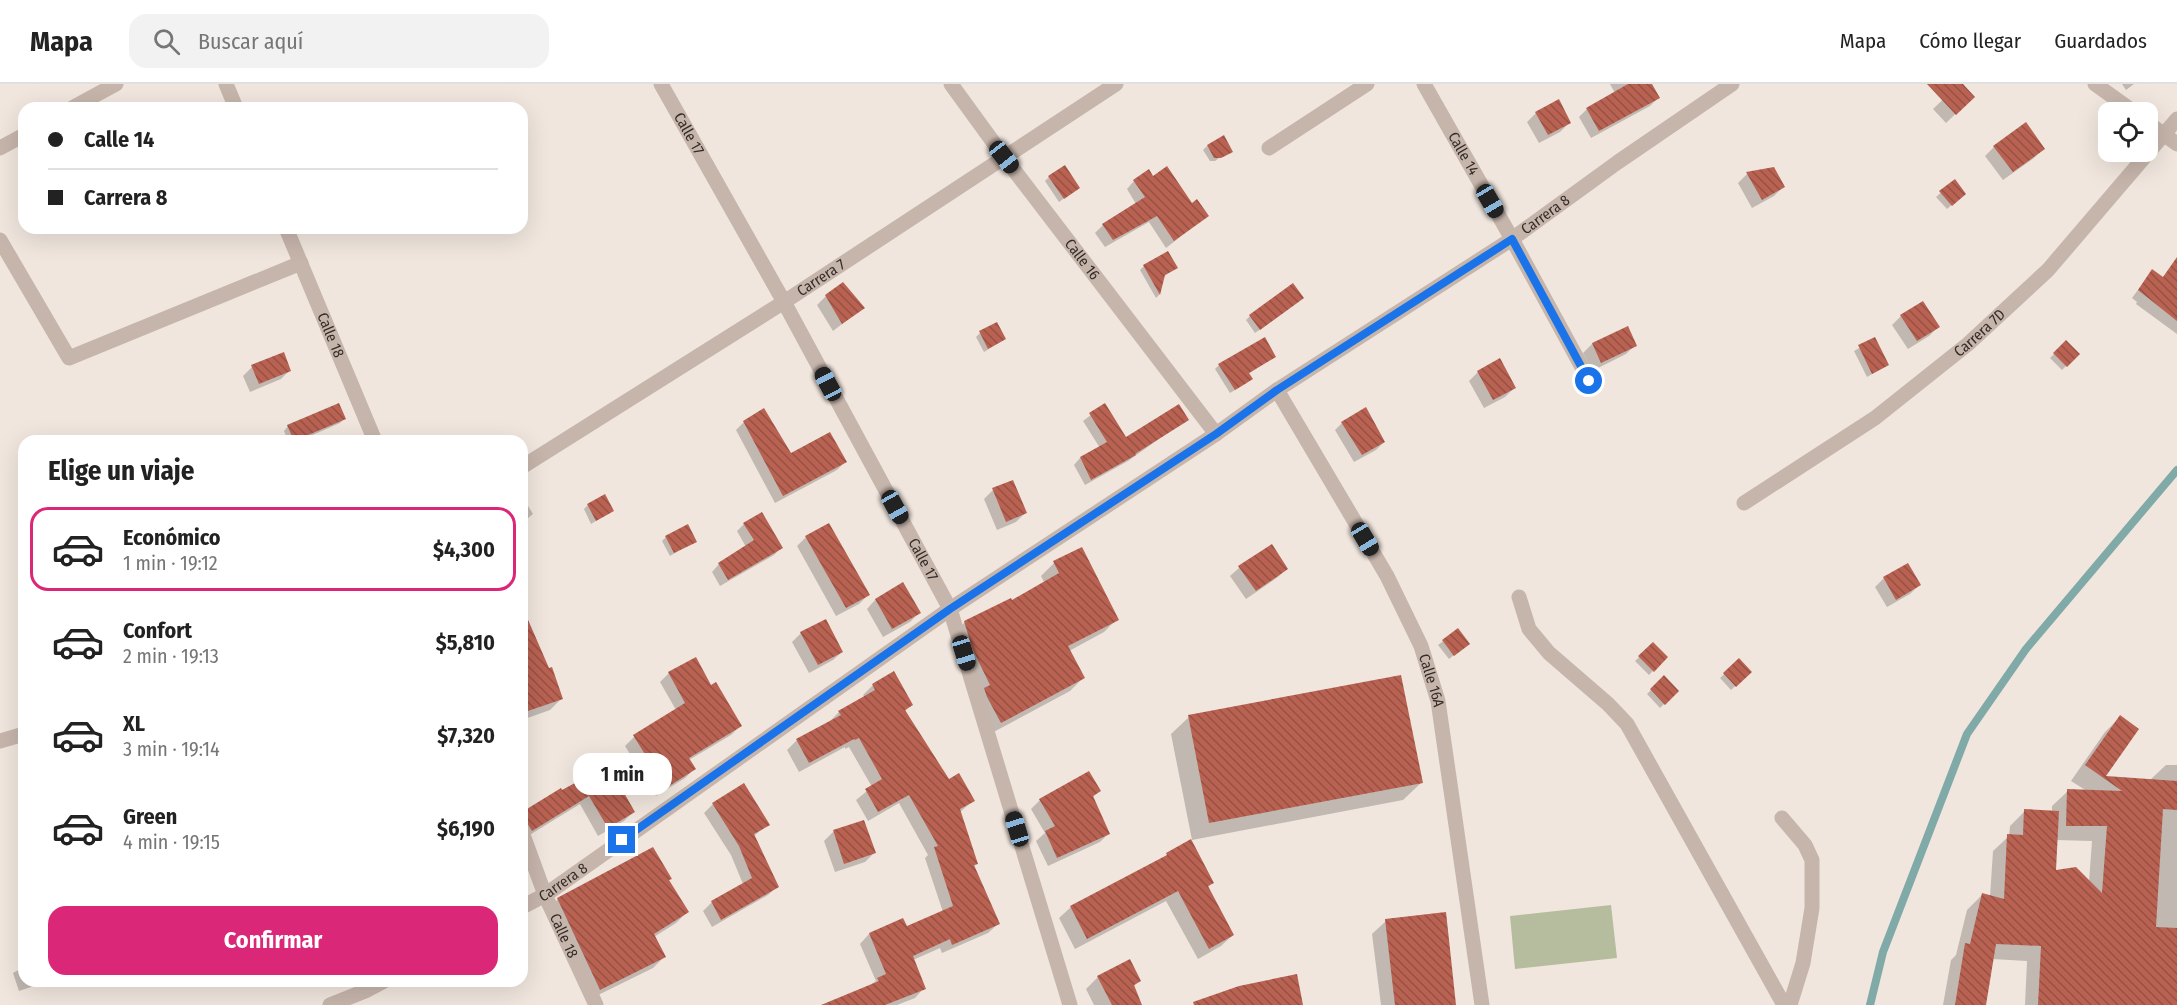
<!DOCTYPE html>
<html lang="es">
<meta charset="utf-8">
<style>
:root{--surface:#fff;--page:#f2f2f2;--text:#222;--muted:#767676;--line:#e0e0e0;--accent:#db2777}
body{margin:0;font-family:"Fira Sans Condensed",sans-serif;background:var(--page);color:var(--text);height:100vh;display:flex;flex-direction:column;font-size:22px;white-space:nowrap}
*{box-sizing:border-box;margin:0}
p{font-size:20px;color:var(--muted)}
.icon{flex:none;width:33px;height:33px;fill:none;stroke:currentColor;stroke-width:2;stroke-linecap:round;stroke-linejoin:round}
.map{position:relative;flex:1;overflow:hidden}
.details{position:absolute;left:18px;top:351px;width:510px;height:552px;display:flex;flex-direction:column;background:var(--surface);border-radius:18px;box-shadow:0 6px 24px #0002}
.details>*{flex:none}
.banner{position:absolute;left:18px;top:18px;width:510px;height:132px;border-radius:18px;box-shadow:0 6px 24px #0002;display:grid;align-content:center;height:132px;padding:0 30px;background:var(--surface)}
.tools{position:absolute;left:2098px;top:18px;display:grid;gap:12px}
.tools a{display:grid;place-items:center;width:60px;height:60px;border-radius:12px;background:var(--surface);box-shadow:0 6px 24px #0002;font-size:30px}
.end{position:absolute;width:27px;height:27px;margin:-14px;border:8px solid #1a73e8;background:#fff;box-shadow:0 0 0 3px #fff}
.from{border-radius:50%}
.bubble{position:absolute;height:42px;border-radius:18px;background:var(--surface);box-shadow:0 6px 24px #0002;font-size:20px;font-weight:700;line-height:42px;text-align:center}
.car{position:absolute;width:18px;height:36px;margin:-18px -9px;border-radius:8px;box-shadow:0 0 4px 2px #0007;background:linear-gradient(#222 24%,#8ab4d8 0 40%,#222 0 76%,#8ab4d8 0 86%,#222 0)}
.banner b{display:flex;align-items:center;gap:21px;height:57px;font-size:22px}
.banner b+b{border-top:2px solid var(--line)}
.banner i{width:15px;height:15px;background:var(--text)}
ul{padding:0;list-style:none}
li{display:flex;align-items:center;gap:18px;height:84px;margin:0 12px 9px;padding:0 18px;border:3px solid transparent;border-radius:18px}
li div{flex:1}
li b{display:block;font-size:22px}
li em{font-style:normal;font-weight:700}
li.on{border-color:var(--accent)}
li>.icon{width:54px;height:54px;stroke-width:1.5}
h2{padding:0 30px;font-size:27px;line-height:72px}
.action{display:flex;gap:12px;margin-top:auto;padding:12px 30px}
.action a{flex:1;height:69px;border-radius:18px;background:var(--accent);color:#fff;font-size:24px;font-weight:700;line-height:69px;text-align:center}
header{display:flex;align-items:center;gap:36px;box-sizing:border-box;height:84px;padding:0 30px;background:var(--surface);border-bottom:2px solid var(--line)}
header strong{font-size:28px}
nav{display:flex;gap:33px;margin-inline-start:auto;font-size:21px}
.search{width:420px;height:54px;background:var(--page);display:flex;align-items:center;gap:15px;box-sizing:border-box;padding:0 21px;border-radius:18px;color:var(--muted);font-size:22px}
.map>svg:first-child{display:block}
.garden{fill:#b6bd9f}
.shadow{fill:#0003;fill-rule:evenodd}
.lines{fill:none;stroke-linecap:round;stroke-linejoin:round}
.stream{stroke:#80aaa8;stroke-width:8}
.building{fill:url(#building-back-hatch)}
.minor{stroke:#c6b5ab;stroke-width:15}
.route{stroke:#1a73e8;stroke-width:8}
.labels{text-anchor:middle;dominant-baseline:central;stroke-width:6;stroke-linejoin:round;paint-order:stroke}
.street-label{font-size:15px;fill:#352c29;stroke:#f8f0ea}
</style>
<header>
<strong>Mapa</strong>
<div class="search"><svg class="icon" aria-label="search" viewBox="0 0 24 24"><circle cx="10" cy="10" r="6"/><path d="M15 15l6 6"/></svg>Buscar aquí</div>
<nav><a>Mapa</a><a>Cómo llegar</a><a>Guardados</a></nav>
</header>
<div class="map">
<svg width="2177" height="921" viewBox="0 0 2177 921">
<defs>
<pattern id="building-back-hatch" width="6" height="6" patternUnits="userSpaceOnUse" patternTransform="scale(1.5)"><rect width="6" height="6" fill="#b96252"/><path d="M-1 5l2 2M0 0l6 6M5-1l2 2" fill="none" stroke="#975144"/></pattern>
</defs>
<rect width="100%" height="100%" fill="#f0e6de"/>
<!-- garden -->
<path class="garden" d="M1611 821 1617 874 1515 885 1510 832Z"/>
<!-- shadow -->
<path class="shadow" d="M1610 0H1651L1658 14 1650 22 1591 54 1579 33 1587 25 1615 9Z
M1959 0 1973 13 1946 39 1933 25Z
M2122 0H2134L2126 6Z
M1536 29 1569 39 1560 48 1539 59 1527 38Z
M1207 62 1228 68 1215 77H1210L1203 66Z
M1994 63 2043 65 2034 74 2003 96 1985 72Z
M1773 85 1783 103 1774 112 1752 124 1738 99 1747 90Z
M1049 93 1078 104 1059 118 1045 97Z
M1153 94 1207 132 1166 164 1149 138 1105 163 1095 149 1103 141 1136 120 1127 105 1134 97Z
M1954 97 1960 114 1947 125 1936 113Z
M1144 182 1176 184 1163 193 1159 211 1156 214 1140 186Z
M2152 187 2162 194 2177 195V250L2136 220 2137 218 2132 214Z
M826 212 863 224 833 247 817 221Z
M1298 218 1255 249 1246 236 1250 232Z
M1901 232 1938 243 1929 252 1908 265 1892 241Z
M1627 244 1635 261 1626 270 1592 287 1583 269 1592 260Z
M980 249 1005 255 984 268 976 253Z
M1875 255 1888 281 1867 293 1854 267Z
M2066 258 2078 270 2062 286 2050 274Z
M1274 273 1248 290 1247 299 1230 309 1215 285 1219 281Z
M252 283 290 286 281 295 250 308 243 292Z
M1478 288 1514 304 1505 313 1484 324 1469 297Z
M1104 321 1125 355 1187 335 1128 377 1085 401 1074 381 1080 374 1100 364 1083 337Z
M344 335 340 339 299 357H288L284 347 288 342Z
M744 338 790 371 845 378 837 386 775 419 736 346Z
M1342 339 1384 358 1376 366 1354 378 1335 346Z
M993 406 1025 429 1016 438 997 446 984 415Z
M525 417 533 430 522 439V418Z
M588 421 612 427 591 440 584 425Z
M744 440 781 464 774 471 720 502 712 488 719 480 746 463 737 447Z
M666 453 695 457 670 472 662 457Z
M806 453 868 511 859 520 836 532 797 462Z
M1054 479 1117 535 1104 548 1069 567 1083 594 1070 607 988 651 952 551 965 538 1012 518 1044 498 1041 492Z
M1239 484H1287L1278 493 1246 515 1230 492Z
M1884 494 1919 501 1910 510 1887 523 1875 503Z
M875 516 919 529 910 538 883 553 867 525Z
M1458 546 1464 563 1449 575 1438 561Z
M801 549 842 568 833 576 809 589 792 558Z
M522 558 562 614 550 626 522 636Z
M1653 560 1666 573 1649 591 1635 577Z
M1739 576 1750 588 1731 606 1720 594Z
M669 589 710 603 740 642 731 651 689 676 694 685 685 694 656 712 625 662 634 653 676 626 660 598Z
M1664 593 1677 607 1660 624 1647 610Z
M873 601 911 621 904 628 949 697 974 716 960 728 977 780 973 783 998 840 988 849 942 869 940 864 913 876 924 904 915 914 897 921H842L876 897 860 860 869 850 902 836 906 844 943 828 925 774 928 771 899 719 868 737 856 716 872 703 849 663 845 665V663L799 688 787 666 797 656 830 637 839 628 865 613 863 611Z
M1189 633 1421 699 1403 716 1192 756 1171 650Z
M2120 633 2103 693 2150 696 2166 681H2177V921H2025L2027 877 1992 875 1984 921H1943L1951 876 1956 871 1967 826 1982 811 1990 813 1993 767 2009 752 2010 742 2025 727 2052 728V722L2068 707H2087L2071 697 2105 648ZM2056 756 2092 757 2089 798 2054 788Z
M608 683 633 728 624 737 598 752 580 720 523 755 522 729Z
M743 701 768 740 754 752 777 802 768 811 712 843 703 827 712 818 743 800 731 771 704 729 713 720Z
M1099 707 1092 714 1109 749 1100 758 1048 782 1036 757 1045 749 1031 725 1040 716Z
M863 738 874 769 865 778 835 788 824 757 833 748Z
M1190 758 1212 799 1207 804 1233 851 1221 862 1198 875 1166 817 1075 865 1059 834 1071 823 1162 775Z
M668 797 687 828 676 839 654 853 664 873 653 884 588 916 547 827 558 815Z
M1386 837 1455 921H1381L1372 850Z
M1129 877 1139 897 1133 903 1141 921H1094L1086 905 1098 893Z
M24 883V897H41L37 901 19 907 13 889Z"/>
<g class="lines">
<!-- stream -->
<path class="stream" d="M1870 921 1883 868 1967 650 2026 565 2177 386"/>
</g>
<!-- building -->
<path class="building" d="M1628 0H1652L1660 14 1599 47 1586 24Z
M1927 0H1963L1975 13 1956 31Z
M1559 15 1571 39 1548 51 1535 28Z
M2026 38 2045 65 2013 88 1993 62Z
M1224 51 1233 68 1221 74H1214L1207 61Z
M1065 81 1080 104 1064 115 1048 92Z
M1167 82 1192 119 1197 115 1209 132 1174 157 1157 132 1113 156 1102 140 1145 113 1133 96 1149 85 1153 92Z
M1774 83 1785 103 1762 116 1746 88Z
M1955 95 1966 110 1952 122 1939 107Z
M1168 167 1178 184 1165 191 1160 211 1143 181Z
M2177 173V237L2138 206 2152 185 2163 193Z
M843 198 865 224 842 240 825 211Z
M1293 199 1304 214 1260 246 1249 231Z
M1923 217 1940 243 1917 257 1900 231Z
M997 238 1006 255 988 265 979 247Z
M1628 242 1637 262 1601 279 1592 259Z
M1265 253 1276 273 1249 289 1253 295 1235 306 1218 280Z
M1875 253 1889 281 1872 290 1858 261Z
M2066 256 2080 270 2067 283 2053 269Z
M284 268 291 287 259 300 251 281Z
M1500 274 1516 304 1493 316 1477 287Z
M339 319 346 335 294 357 287 341Z
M1105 319 1126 353 1179 320 1189 336 1135 370 1136 371 1091 396 1080 373 1107 358 1089 329Z
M1366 323 1385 358 1362 371 1341 338Z
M764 324 791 369 830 348 847 378 783 412 743 337Z
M1013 396 1027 429 1006 438 992 404Z
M605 410 614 427 596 437 587 420Z
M762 428 783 464 728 496 718 479 754 456 743 439Z
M829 439 870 511 846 524 805 452Z
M688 440 697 458 674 469 665 452Z
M1272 460 1288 485 1256 507 1238 482Z
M1082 463 1119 536 1068 562 1085 594 1001 639 987 613 984 604 990 601 972 564 964 537 1011 514 1012 516 1059 489 1053 477Z
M1908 479 1921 501 1896 516 1883 493Z
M903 498 921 529 892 545 875 515Z
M522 522 549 584 552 583 563 615 522 629Z
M826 535 843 568 818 581 800 548Z
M1458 544 1470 560 1454 572 1442 556Z
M1653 558 1668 573 1654 588 1638 572Z
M696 573 711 601 716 598 742 642 689 674 696 685 666 704 633 651 685 619 668 588Z
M1739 574 1752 588 1736 603 1723 589Z
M894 587 913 621 905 626 949 695 959 689 975 717 960 725 978 780 974 781 1000 840 952 861 950 855 913 872 926 905 885 921H821L879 897 877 894 886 890 869 849 903 834 907 842 953 822 934 763 938 762 909 711 878 728 865 705 882 695 859 654 855 656 854 655 809 679 796 655 841 631 838 627 875 606 872 600Z
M1401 591 1423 699 1209 739 1188 631Z
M1664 591 1679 607 1665 621 1650 605Z
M2120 631 2139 645 2106 692 2177 697V726L2163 725 2156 843 2177 844V921H2038L2041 862 1996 860 1986 921H1955L1965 859 1970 860 1982 809 2004 815 2007 750 2023 751 2024 725 2059 727 2056 786 2076 783 2102 809 2107 742H2066L2067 705 2122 707 2085 681Z
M608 681 635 728 608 744 589 712 532 747 522 731V728L561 704 562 706Z
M1089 687 1101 707 1093 712 1110 750 1057 774 1045 747 1055 742 1039 715Z
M744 699 770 741 754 750 779 803 721 836 711 817 752 794 739 762 712 719Z
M864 736 876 769 844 780 833 746Z
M1191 755 1214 799 1208 802 1234 851 1209 865 1178 807 1087 855 1070 822 1167 771 1166 769Z
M653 763 672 795 669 796 689 828 654 850 666 873 600 906 557 814Z
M1446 828 1456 921H1395L1385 835Z
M1130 875 1141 897 1134 901 1142 921H1112L1097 892Z
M1297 890 1303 921H1194L1193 918 1239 902Z"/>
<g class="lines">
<!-- minor -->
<g class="minor">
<path d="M226 0 236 24"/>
<path id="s1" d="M661 0 784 218 950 525 1070 921"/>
<path id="s2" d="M951 0 1004 73 1216 350"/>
<path id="s3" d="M1424 0 1512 155 1589 296"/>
<path d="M2095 0 2134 28"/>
<path d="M72 24 116 0"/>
<path d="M2148 39 2177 60"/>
<path d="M0 64 24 51"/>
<path d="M1269 64 1367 0"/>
<path id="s4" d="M286 144 375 357"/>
<path d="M0 156 69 274 301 179"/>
<path id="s5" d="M1277 306 1387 492 1421 562 1438 617 1482 921"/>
<path id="s6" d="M522 383 784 218 1116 0"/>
<path id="s7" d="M1744 419 1875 334 1968 260 2048 186 2177 35"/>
<path d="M1519 513 1529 545 1549 569 1608 620 1627 640 1784 921"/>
<path d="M0 657 24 650"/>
<path d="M1782 734 1805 761 1812 776V824L1803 879 1790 921"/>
<path id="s8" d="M522 748 545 811 596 921"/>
<path id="s9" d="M522 823 545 811 950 525 1216 350 1277 306 1512 155 1618 78 1732 0"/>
<path d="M330 921 365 907 384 897"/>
</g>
</g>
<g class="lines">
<!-- route -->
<path class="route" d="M622 756 950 525 1216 350 1277 306 1512 155 1589 297"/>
</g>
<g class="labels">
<!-- street labels -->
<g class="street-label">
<text stroke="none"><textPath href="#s1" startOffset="57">Calle 17</textPath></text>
<text stroke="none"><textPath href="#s3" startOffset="80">Calle 14</textPath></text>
<text stroke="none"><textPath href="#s9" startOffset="1236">Carrera 8</textPath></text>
<text stroke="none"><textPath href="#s2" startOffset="219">Calle 16</textPath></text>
<text stroke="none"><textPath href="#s6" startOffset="354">Carrera 7</textPath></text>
<text stroke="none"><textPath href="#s7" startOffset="291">Carrera 7D</textPath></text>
<text stroke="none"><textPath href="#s4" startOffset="116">Calle 18</textPath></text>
<text stroke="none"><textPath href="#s1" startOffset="543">Calle 17</textPath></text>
<text stroke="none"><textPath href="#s5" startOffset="330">Calle 16A</textPath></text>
<text stroke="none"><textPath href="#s9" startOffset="48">Carrera 8</textPath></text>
<text stroke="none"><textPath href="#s8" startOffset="112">Calle 18</textPath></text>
</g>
</g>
</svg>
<div class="tools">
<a><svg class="icon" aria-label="locate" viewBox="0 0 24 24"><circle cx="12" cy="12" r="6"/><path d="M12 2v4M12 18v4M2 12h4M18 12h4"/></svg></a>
</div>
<i class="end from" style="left:1589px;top:297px"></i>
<i class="end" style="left:622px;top:756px"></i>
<div class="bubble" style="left:573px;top:669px;width:99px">1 min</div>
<i class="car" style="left:1004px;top:73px;rotate:142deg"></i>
<i class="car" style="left:1490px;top:117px;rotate:150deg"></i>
<i class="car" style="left:828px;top:300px;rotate:332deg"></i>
<i class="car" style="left:895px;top:423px;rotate:151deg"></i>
<i class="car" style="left:1365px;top:455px;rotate:149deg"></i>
<i class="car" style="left:964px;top:569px;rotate:163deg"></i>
<i class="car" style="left:1017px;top:745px;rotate:343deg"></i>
<div class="banner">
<b><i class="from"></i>Calle 14</b>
<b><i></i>Carrera 8</b>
</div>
<section class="details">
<h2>Elige un viaje</h2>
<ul>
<li class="on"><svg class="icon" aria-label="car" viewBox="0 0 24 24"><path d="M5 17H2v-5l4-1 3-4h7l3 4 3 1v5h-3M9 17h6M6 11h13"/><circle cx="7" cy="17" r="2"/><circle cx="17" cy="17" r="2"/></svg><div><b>Económico</b><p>1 min · 19:12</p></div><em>$4,300</em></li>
<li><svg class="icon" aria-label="car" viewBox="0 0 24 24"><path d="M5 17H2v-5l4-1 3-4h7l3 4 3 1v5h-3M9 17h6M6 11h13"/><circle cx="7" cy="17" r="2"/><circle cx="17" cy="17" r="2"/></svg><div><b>Confort</b><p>2 min · 19:13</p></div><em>$5,810</em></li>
<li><svg class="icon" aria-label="car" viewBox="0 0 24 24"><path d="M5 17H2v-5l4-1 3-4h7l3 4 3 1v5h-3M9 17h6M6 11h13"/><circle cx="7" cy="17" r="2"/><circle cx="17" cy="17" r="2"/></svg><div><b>XL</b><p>3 min · 19:14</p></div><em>$7,320</em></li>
<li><svg class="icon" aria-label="car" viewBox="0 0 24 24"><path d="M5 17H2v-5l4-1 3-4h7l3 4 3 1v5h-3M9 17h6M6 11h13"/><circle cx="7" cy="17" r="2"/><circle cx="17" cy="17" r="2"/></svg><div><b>Green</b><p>4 min · 19:15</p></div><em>$6,190</em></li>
</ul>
<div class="action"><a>Confirmar</a></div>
</section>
</div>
